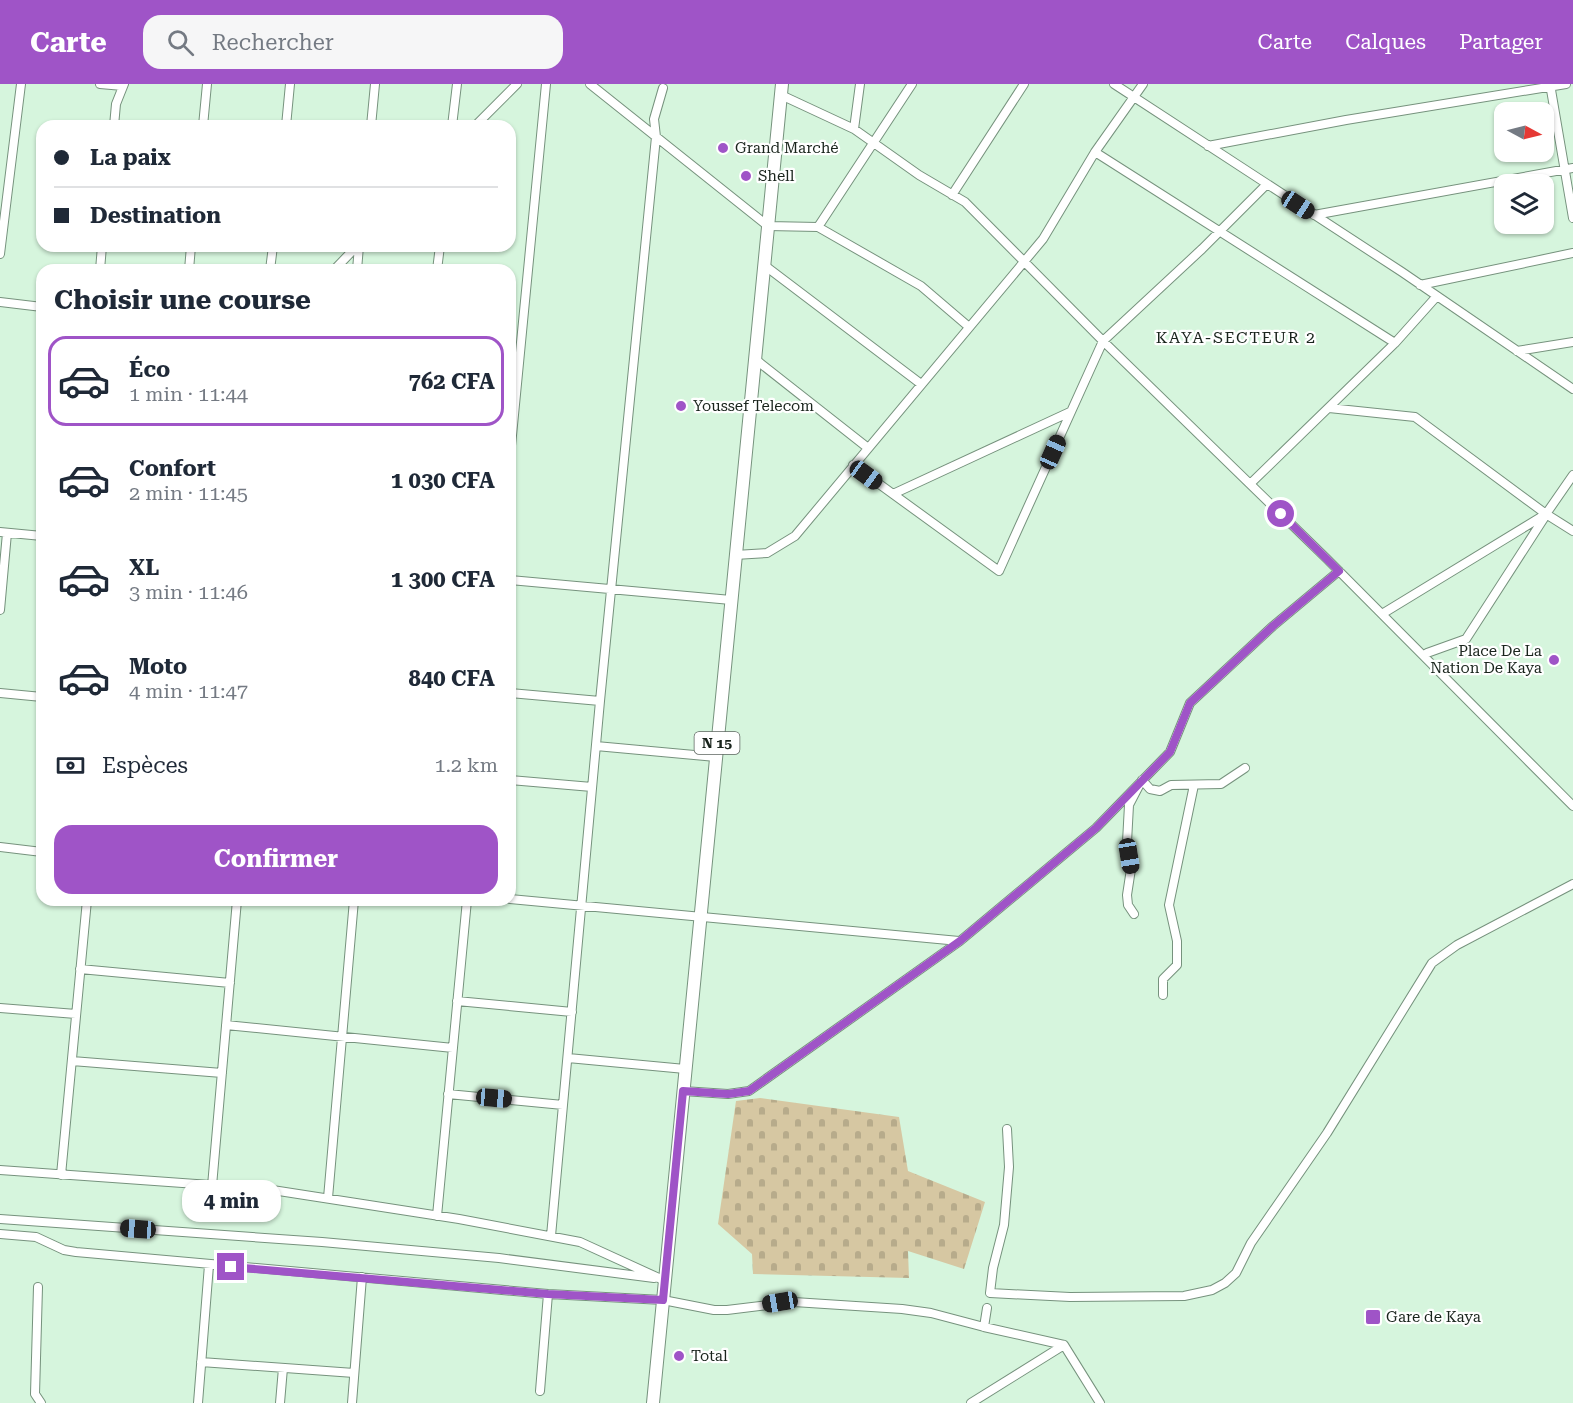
<!DOCTYPE html>
<html lang="fr">
<meta charset="utf-8">
<style>
:root{--surface:#fff;--page:#f6f6f7;--text:#1f2937;--muted:#747a83;--line:#e0e1e3;--accent:#9f54c7}
body{margin:0;font-family:"Roboto Serif",serif;background:var(--page);color:var(--text);height:100vh;display:flex;flex-direction:column;font-size:22px;white-space:nowrap}
*{box-sizing:border-box;margin:0}
p{font-size:20px;color:var(--muted)}
.icon{flex:none;width:33px;height:33px;fill:none;stroke:currentColor;stroke-width:2;stroke-linecap:round;stroke-linejoin:round}
.map{position:relative;flex:1;overflow:hidden}
.panel{position:absolute;left:36px;top:180px;width:480px;height:642px;display:flex;flex-direction:column;background:var(--surface);border-radius:18px;box-shadow:0 2px 4px #0004}
.panel>*{flex:none}
.top-card{position:absolute;left:36px;top:36px;width:480px;height:132px;border-radius:18px;box-shadow:0 2px 4px #0004;display:grid;align-content:center;height:132px;padding:0 18px;background:var(--surface)}
.needle{width:39px;rotate:97deg}
.buttons{position:absolute;left:1494px;top:18px;display:grid;gap:12px}
.buttons a{display:grid;place-items:center;width:60px;height:60px;border-radius:12px;background:var(--surface);box-shadow:0 2px 4px #0004;font-size:30px}
.end{position:absolute;width:27px;height:27px;margin:-14px;border:8px solid #9f54c7;background:#fff;box-shadow:0 0 0 3px #fff}
.from{border-radius:50%}
.bubble{position:absolute;height:42px;border-radius:18px;background:var(--surface);box-shadow:0 2px 4px #0004;font-size:20px;font-weight:700;line-height:42px;text-align:center}
.car{position:absolute;width:18px;height:36px;margin:-18px -9px;border-radius:8px;box-shadow:0 0 4px 2px #0007;background:linear-gradient(#222 24%,#8ab4d8 0 40%,#222 0 76%,#8ab4d8 0 86%,#222 0)}
.top-card b{display:flex;align-items:center;gap:21px;height:57px;font-size:22px}
.top-card b+b{border-top:2px solid var(--line)}
.top-card i{width:15px;height:15px;background:var(--text)}
ul{padding:0;list-style:none}
li{display:flex;align-items:center;gap:18px;height:90px;margin:0 12px 9px;padding:0 6px;border:3px solid transparent;border-radius:18px}
li div{flex:1}
li b{display:block;font-size:22px}
li em{font-style:normal;font-weight:700}
li.current{border-color:var(--accent)}
li>.icon{width:54px;height:54px;stroke-width:1.5}
h2{padding:0 18px;font-size:27px;line-height:72px}
.pay{display:flex;align-items:center;gap:15px;height:66px;padding:0 18px;font-size:22px}
.pay p{margin-inline-start:auto}
.primary-button{display:flex;gap:12px;margin-top:auto;padding:12px 18px}
.primary-button a{flex:1;height:69px;border-radius:18px;background:var(--accent);color:#fff;font-size:24px;font-weight:700;line-height:69px;text-align:center}
header{display:flex;align-items:center;gap:36px;box-sizing:border-box;height:84px;padding:0 30px;background:var(--accent);color:#fff}
header strong{font-size:28px}
nav{display:flex;gap:33px;margin-inline-start:auto;font-size:21px}
.search{width:420px;height:54px;background:var(--page);display:flex;align-items:center;gap:15px;box-sizing:border-box;padding:0 21px;border-radius:18px;color:var(--muted);font-size:22px}
.map>svg:first-child{display:block}
.cemetery{fill:url(#cemetery-stones)}
.lines{fill:none;stroke-linecap:round;stroke-linejoin:round}
.minor-casing{stroke:#76927d;stroke-width:10}
.primary-casing{stroke:#76927d;stroke-width:14}
.minor{stroke:#fff;stroke-width:8}
.primary{stroke:#fff;stroke-width:12}
.route{stroke:#9f54c7;stroke-width:8}
.poi-dot{fill:#9f54c7;stroke:#fff;stroke-width:2}
.labels{text-anchor:middle;dominant-baseline:central;stroke-width:4.5;stroke-linejoin:round;paint-order:stroke}
.shield{fill:#fff;stroke:#5e6660;stroke-width:1.5}
.shield-label{font-size:14px;font-weight:bold;fill:#19241c}
.poi-label{font-size:15px;fill:#19241c;stroke:#fff;text-anchor:start}
.neighbourhood-label{font-size:16px;letter-spacing:1.5px;fill:#19241c;stroke:#fff}
</style>
<header>
<strong>Carte</strong>
<div class="search"><svg class="icon" aria-label="search" viewBox="0 0 24 24"><circle cx="10" cy="10" r="6"/><path d="M15 15l6 6"/></svg>Rechercher</div>
<nav><a>Carte</a><a>Calques</a><a>Partager</a></nav>
</header>
<div class="map">
<svg width="1573" height="1319" viewBox="0 0 1573 1319">
<defs>
<pattern id="cemetery-stones" width="16" height="16" patternUnits="userSpaceOnUse" patternTransform="scale(1.5)"><rect width="16" height="16" fill="#d6c7a2"/><path d="M2 7V4a2 2 0 0 1 4 0v3zM10 15v-3a2 2 0 0 1 4 0v3z" fill="#b7ab8b"/></pattern>
</defs>
<rect width="100%" height="100%" fill="#d6f5dd"/>
<!-- cemetery -->
<path class="cemetery" d="M760 1014 899 1033 908 1087 985 1118 964 1185 908 1167 909 1194 753 1190 752 1170 718 1140 736 1017Z"/>
<g class="lines">
<!-- minor casing -->
<g class="minor-casing">
<path id="minor" d="M100 0 123 2
M590 0 768 142 818 143 921 202 969 243
M1114 0 1402 188 1573 305
M1550 0 1573 134
M781 11 854 45 919 91 965 118 1103 257 1326 474 1573 722
M114 42 116 20 124 0
M203 42 207 0
M286 42 290 0
M371 42 375 0
M452 42 457 0
M475 42 517 0
M854 45 860 0
M1208 62 1346 36 1566 0
M1095 68 1395 259
M952 111 1024 0
M1314 131 1573 84
M818 143 912 0
M0 170 21 0
M764 181 921 300
M100 186 102 162
M189 186 191 162
M270 186 273 162
M334 186 357 162
M357 186 359 162
M437 186 440 162
M1420 201 1573 169
M0 218 42 223
M1517 267 1573 258
M755 275 868 364
M1329 324 1415 333 1546 430 1573 391
M510 372 546 0
M853 381 999 487 1103 257 1202 165 1267 100
M1250 400 1395 259 1437 212
M893 410 1070 328
M1546 430 1573 447
M0 448 42 452
M735 471 767 469 795 452 1043 155 1095 68 1143 0
M510 496 731 516
M0 526 7 449
M1382 530 1546 430
M1427 569 1466 555 1544 434
M0 609 42 613
M510 609 600 617
M596 662 716 673
M510 696 592 703
M0 763 42 768
M510 815 959 857
M1134 830 1128 821 1127 811 1131 785 1127 758 1129 721 1142 696 1150 705 1160 707 1171 701 1221 700 1245 684
M80 885 230 899
M1163 911V895L1177 881V857L1169 821 1194 701
M457 917 572 928
M0 924 76 930
M226 941 453 964
M568 974 685 985
M72 977 222 989
M683 1007 728 1010 749 1007 960 857 1096 744 1170 668 1190 619 1273 542 1339 487
M448 1010 563 1021
M1007 1045 1009 1083 1004 1141 993 1184 990 1209 1070 1213 1184 1212 1212 1206 1225 1199 1236 1189 1251 1159 1327 1049 1432 879 1457 861 1573 800
M0 1086 266 1105 459 1135 580 1158 661 1195
M61 1091 87 816
M212 1102 237 816
M328 1114 354 816
M437 1132 467 816
M0 1135 322 1158 499 1174 654 1194
M0 1150 36 1153 64 1166 76 1168 548 1210 663 1216 714 1226H727L794 1218 902 1225 931 1229 984 1243 1064 1261 1100 1319
M551 1152 600 617 656 53 654 35 663 4
M38 1203 35 1310 41 1319
M984 1243 987 1224
M201 1278 354 1289
M540 1307 548 1210
M198 1319 209 1181
M280 1319 283 1284
M352 1319 362 1193
M971 1319 1064 1261"/>
</g>
<!-- primary casing -->
<g class="primary-casing">
<path id="primary" d="M653 1319 782 0"/>
</g>
<!-- minor -->
<use href="#minor" class="minor"/>
<!-- primary -->
<use href="#primary" class="primary"/>
</g>
<g class="lines">
<!-- route -->
<path class="route" d="M231 1183 548 1210 663 1216 683 1007 728 1010 749 1007 960 857 1096 744 1170 668 1190 619 1273 542 1339 487 1281 430"/>
</g>
<!-- markers -->
<g class="poi-dot">
<circle cx="723" cy="64" r="6"/>
<circle cx="746" cy="92" r="6"/>
<circle cx="681" cy="322" r="6"/>
<circle cx="1554" cy="576" r="6"/>
<rect x="1365" y="1225" width="16" height="16" rx="3"/>
<circle cx="679" cy="1272" r="6"/>
</g>
<g class="labels">
<!-- shield labels -->
<rect class="shield" x="694.5" y="648" width="45" height="22" rx="4.5"/>
<g class="shield-label">
<text x="717" y="659">N 15</text>
</g>
<!-- poi labels -->
<g class="poi-label">
<text x="735" y="64">Grand Marché</text>
<text x="758" y="92">Shell</text>
<text x="693" y="322">Youssef Telecom</text>
<text x="1542" y="567" text-anchor="end">Place De La<tspan x="1542" dy="17">Nation De Kaya</tspan></text>
<text x="1386" y="1233">Gare de Kaya</text>
<text x="691" y="1272">Total</text>
</g>
<!-- neighbourhood labels -->
<g class="neighbourhood-label">
<text x="1236" y="253">KAYA-SECTEUR 2</text>
</g>
</g>
</svg>
<div class="buttons">
<a><svg class="needle" viewBox="-14 -14 28 28"><path d="M0-13l5 13h-10z" fill="#e53935"/><path d="M0 13l5-13h-10z" fill="#747a83"/></svg></a>
<a><svg class="icon" aria-label="layers" viewBox="0 0 24 24"><path d="M12 4l9 5-9 5-9-5zM3 14l9 5 9-5"/></svg></a>
</div>
<i class="end from" style="left:1281px;top:430px"></i>
<i class="end" style="left:231px;top:1183px"></i>
<div class="bubble" style="left:182px;top:1096px;width:99px">4 min</div>
<i class="car" style="left:1298px;top:121px;rotate:123deg"></i>
<i class="car" style="left:1053px;top:368px;rotate:24deg"></i>
<i class="car" style="left:866px;top:391px;rotate:126deg"></i>
<i class="car" style="left:1129px;top:772px;rotate:171deg"></i>
<i class="car" style="left:494px;top:1014px;rotate:95deg"></i>
<i class="car" style="left:138px;top:1145px;rotate:274deg"></i>
<i class="car" style="left:780px;top:1218px;rotate:261deg"></i>
<div class="top-card">
<b><i class="from"></i>La paix</b>
<b><i></i>Destination</b>
</div>
<section class="panel">
<h2>Choisir une course</h2>
<ul>
<li class="current"><svg class="icon" aria-label="car" viewBox="0 0 24 24"><path d="M5 17H2v-5l4-1 3-4h7l3 4 3 1v5h-3M9 17h6M6 11h13"/><circle cx="7" cy="17" r="2"/><circle cx="17" cy="17" r="2"/></svg><div><b>Éco</b><p>1 min · 11:44</p></div><em>762 CFA</em></li>
<li><svg class="icon" aria-label="car" viewBox="0 0 24 24"><path d="M5 17H2v-5l4-1 3-4h7l3 4 3 1v5h-3M9 17h6M6 11h13"/><circle cx="7" cy="17" r="2"/><circle cx="17" cy="17" r="2"/></svg><div><b>Confort</b><p>2 min · 11:45</p></div><em>1 030 CFA</em></li>
<li><svg class="icon" aria-label="car" viewBox="0 0 24 24"><path d="M5 17H2v-5l4-1 3-4h7l3 4 3 1v5h-3M9 17h6M6 11h13"/><circle cx="7" cy="17" r="2"/><circle cx="17" cy="17" r="2"/></svg><div><b>XL</b><p>3 min · 11:46</p></div><em>1 300 CFA</em></li>
<li><svg class="icon" aria-label="car" viewBox="0 0 24 24"><path d="M5 17H2v-5l4-1 3-4h7l3 4 3 1v5h-3M9 17h6M6 11h13"/><circle cx="7" cy="17" r="2"/><circle cx="17" cy="17" r="2"/></svg><div><b>Moto</b><p>4 min · 11:47</p></div><em>840 CFA</em></li>
</ul>
<div class="pay"><svg class="icon" aria-label="cash" viewBox="0 0 24 24"><path d="M3 7h18v10H3z"/><circle cx="12" cy="12" r="2"/></svg>Espèces<p>1.2 km</p></div>
<div class="primary-button"><a>Confirmer</a></div>
</section>
</div>
